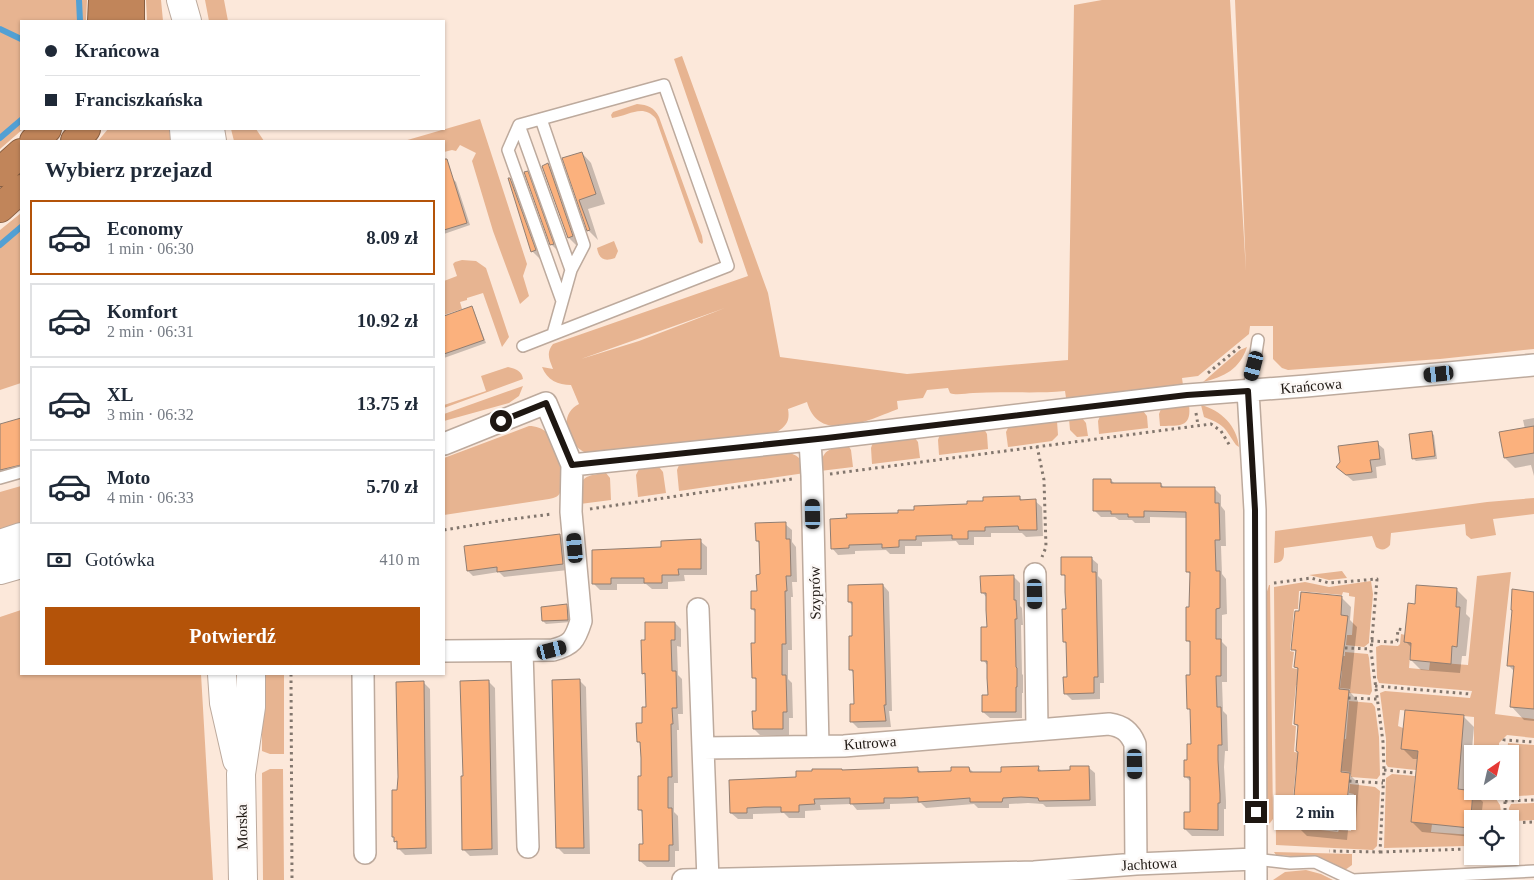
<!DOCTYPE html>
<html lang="pl">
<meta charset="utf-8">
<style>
:root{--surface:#fff;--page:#f6f6f7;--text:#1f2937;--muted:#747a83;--line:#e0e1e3;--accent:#b45309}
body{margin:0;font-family:"Times New Roman",serif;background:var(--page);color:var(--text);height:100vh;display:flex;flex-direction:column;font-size:19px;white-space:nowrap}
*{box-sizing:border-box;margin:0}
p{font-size:16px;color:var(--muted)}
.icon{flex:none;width:28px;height:28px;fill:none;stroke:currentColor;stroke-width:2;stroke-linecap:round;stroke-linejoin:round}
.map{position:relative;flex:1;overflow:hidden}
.drawer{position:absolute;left:20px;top:140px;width:425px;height:535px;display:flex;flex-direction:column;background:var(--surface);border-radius:0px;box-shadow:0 1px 4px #0004}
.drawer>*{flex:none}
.top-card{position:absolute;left:20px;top:20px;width:425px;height:110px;border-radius:0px;box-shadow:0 1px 4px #0004;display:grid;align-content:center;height:110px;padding:0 25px;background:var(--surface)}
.needle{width:32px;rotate:34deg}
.buttons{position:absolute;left:1464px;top:745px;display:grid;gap:10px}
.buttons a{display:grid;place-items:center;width:55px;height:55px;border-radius:0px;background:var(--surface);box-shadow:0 1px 4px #0004;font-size:25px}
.end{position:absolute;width:22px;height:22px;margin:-11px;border:6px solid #1e1712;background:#fff;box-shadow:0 0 0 2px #fff}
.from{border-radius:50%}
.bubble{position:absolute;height:35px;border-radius:0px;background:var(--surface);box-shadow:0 1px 4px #0004;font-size:16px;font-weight:700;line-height:35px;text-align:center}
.car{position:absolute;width:15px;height:30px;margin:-15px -8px;border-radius:6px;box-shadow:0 0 4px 1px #0007;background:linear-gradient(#222 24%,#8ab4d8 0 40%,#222 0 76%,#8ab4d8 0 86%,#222 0)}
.top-card b{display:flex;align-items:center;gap:18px;height:48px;font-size:19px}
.top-card b+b{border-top:1px solid var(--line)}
.top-card i{width:12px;height:12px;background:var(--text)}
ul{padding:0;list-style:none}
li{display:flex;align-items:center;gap:15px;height:75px;margin:0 10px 8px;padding:0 15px;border:2px solid var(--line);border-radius:0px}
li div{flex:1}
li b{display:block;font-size:19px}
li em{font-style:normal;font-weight:700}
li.active{border-color:var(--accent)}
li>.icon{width:45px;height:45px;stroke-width:1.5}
h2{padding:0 25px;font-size:22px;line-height:60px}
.pay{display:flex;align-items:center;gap:12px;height:55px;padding:0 25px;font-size:19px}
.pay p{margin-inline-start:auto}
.primary-button{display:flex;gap:10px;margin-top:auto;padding:10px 25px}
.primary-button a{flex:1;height:58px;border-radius:0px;background:var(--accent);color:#fff;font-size:20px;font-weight:700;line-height:58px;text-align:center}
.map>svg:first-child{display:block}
.green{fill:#e7b491;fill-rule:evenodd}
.shadow{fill:#0003}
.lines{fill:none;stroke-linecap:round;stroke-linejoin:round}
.stream{stroke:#52a0d4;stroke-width:6}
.building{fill:#fbb17d;stroke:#917e72}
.service-casing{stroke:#bdaa9d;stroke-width:14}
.minor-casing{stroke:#bdaa9d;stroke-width:24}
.tertiary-casing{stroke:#bdaa9d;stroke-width:30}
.secondary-casing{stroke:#bdaa9d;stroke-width:30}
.motorway-casing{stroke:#885e41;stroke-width:30}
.path{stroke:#82766d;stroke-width:3;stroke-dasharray:2.5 4;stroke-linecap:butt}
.service{stroke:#fff;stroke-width:11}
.minor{stroke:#fff;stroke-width:21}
.tertiary{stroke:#fff;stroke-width:28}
.secondary{stroke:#fff;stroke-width:28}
.motorway{stroke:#c1855a;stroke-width:28}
.route{stroke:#1e1712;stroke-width:6}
.labels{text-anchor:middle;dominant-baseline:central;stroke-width:5;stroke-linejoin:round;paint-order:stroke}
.street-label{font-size:15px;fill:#1e1712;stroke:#fcf8f6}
</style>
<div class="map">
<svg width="1534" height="880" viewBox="0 0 1534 880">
<rect width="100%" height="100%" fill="#fce8da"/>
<!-- green -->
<path class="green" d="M0 0H87L86 21H21V129H23L0 149Z
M146 0H161L163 21H147Z
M205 0H224L228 21H209Z
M1102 0H1230L1246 272 1235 0H1534V349L1440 359 1288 370 1282 368 1273 359V326H1250L1249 334 1198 376 1182 378 1183 385 1066 398 1065 391C1034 394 1004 391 973 393 966 393 957 396 950 393L948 388 927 390 923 398 897 401 898 409C869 420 819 445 807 402L788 409C790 420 787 426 777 432L590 454C568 449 556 415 579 404L571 385C558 385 547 380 542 367L553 369C549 359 546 353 553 344L748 276 674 59 682 56 768 293 780 357 907 374 1068 360 1074 5ZM725 308 639 341 581 359Z
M637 104C648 105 654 107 659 117L702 236 703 242 702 244 699 242 656 119C643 103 629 116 612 118L611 115 613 112Z
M480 119 527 264 523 276 529 296 520 304 493 231 472 161 476 153 460 145 456 151 452 150 444 152V141H404Z
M108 129H173L174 141H98Z
M231 129H256L264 141H234Z
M21 213V383L0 390V230Z
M614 241 618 251 615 258C604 262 599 259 597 248Z
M462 260 476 261 486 268 509 337 502 347 483 293 467 298V300L460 302 462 309 444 315V281L457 276 453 264 455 262Z
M1247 347C1240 369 1224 377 1203 382L1240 350Z
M508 367C516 369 522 371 523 379L444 408V405L486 391 481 376Z
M523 386 519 396 509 403 444 421V414Z
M1189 405C1192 429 1178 425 1160 426L1159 414 1161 409Z
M1201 405C1221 410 1237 426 1239 447L1236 445C1224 427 1225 425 1204 417Z
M1143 411 1147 416 1148 428 1099 434 1098 421 1100 416Z
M1082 418 1086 423 1088 436 1077 437 1070 430 1069 419Z
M1057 421 1058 435 1052 441 1008 447 1006 432 1009 426Z
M529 426C536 426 542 428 547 433 555 441 565 478 561 490 560 496 555 498 549 499L444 515V458Z
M984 429 987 434 988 449 939 455 938 440 940 434Z
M914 437 918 442 920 458 872 464 871 448 873 442Z
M848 445 851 450 853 467 820 471C822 449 828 449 848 445Z
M786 452C799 455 803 460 805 473L679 491 677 470 679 465Z
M659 467 663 472 666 493 638 497 636 475 639 469Z
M606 473 610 478 611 500 580 504C580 479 579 476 606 473Z
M21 486V529L0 536V492Z
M1534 498V514L1493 519 1496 535 1471 539 1466 535 1465 524 1391 533 1390 545C1386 550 1381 551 1376 547L1372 536 1284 548C1284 556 1285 563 1274 563L1275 531 1487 502Z
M1342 571 1347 578 1329 580 1309 575Z
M1511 572 1495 714 1534 719V738L1507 735 1499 743V754H1474V717L1400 710 1398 726 1403 728 1418 751 1416 770 1388 767 1386 764V739L1380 693 1385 691 1470 698 1472 691 1379 683 1377 678 1376 647 1381 645 1398 646 1400 644 1401 634 1405 635 1411 643 1409 668 1429 670 1430 662 1468 665 1477 576Z
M1371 581 1373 594 1369 640V643L1364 647 1346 645 1347 635H1352L1355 597 1349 596V593L1343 592 1342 595 1299 591 1298 609H1294L1290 651 1294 652 1292 668 1301 670 1300 685H1296L1292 725 1296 726 1294 752 1301 753 1300 767H1296L1292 808 1297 809 1295 827 1338 832 1339 830 1351 831 1354 794 1349 793 1350 784 1375 787 1380 791 1377 846 1373 850 1276 845 1274 587 1305 582 1329 587Z
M1269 585H1270L1273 819 1270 823 1266 825 1265 598Z
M21 610V674H201L213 880H0V617Z
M1345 652 1368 654 1369 658 1372 691 1370 695 1349 693 1350 689 1340 688 1342 671 1335 670 1336 655 1345 656Z
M262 674H284V754H270L262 751Z
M1349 701 1372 703 1375 707 1379 737 1380 775 1377 779 1351 777 1350 772 1341 771 1343 754 1335 752 1336 738 1346 739Z
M1508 743 1534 745V795L1504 797V791H1510V754H1507Z
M270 769H283L284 880H263L262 773Z
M1392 774 1415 776 1411 822 1432 824 1431 832 1472 835V841L1467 846 1384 848 1386 778Z
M1473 791H1496V799L1500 805 1502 819H1472V831L1470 828Z
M1534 803V820L1514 821 1510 818 1509 808 1511 804Z
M1274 852 1352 854V865L1345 870 1322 858 1276 855Z
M1306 870 1321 874 1333 880H1273L1285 872Z"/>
<!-- shadow -->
<path class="shadow" d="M582 153 591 163 605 204 588 209 598 240 588 230 564 159Z
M548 165 558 175 582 246 579 248 569 238Z
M444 171 447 181 453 179 456 182 470 225 444 234Z
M527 172 537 182 561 254 551 244Z
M510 180 520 189 545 260 542 261 532 251Z
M471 308 474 311 486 343 444 358V317Z
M1534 418V476L1531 465 1515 468 1505 458 1525 429 1523 420Z
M21 420V468L0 474V426Z
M1431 432 1434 435 1437 459 1416 461 1413 458Z
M1377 443 1384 449 1386 465 1376 467 1377 478 1353 481 1337 467Z
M1111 480 1115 484H1161L1165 489 1214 488 1221 495V506L1225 511 1226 546H1221L1222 574 1226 579 1227 614 1222 615V642L1227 647V682H1222L1223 711 1227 715 1228 751H1225L1224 767 1226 801V809H1224V836H1192L1185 829 1191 813V782L1186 777 1192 745V712L1188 708 1192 676 1191 644 1187 640 1190 609 1191 575 1187 571V518L1150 517V523H1135L1132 520H1119L1115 517H1101L1094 510Z
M1019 497 1023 501H1035L1042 507 1043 536 1026 537 1022 533H991V537H974V545H959L956 541 922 542V546H905V554H890L886 550 855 551V554L838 555 832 548 899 514Z
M785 524 792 530V542L796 547 797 582H792L793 597H791L792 650H788V679L792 683 793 718H789V735H760L754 729 757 712V681L753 677 757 645 756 613 752 609 761 576V545L757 541Z
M560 536 565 541 568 570 504 577 499 572 473 576 468 571Z
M700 541 707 547V575H684L685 581 668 582V589H652L646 584H617V590H600L594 584Z
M1091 558 1098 564V576L1102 580 1104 683H1100V699L1072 700 1065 693 1068 678V645L1064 642 1067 610 1066 578 1063 574Z
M1013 576 1020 583V606L1022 608 1023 625H1021L1022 674 1023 675V693H1022V718H990L983 712 989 696 988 666 983 660 988 628 987 598 982 592Z
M883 585 889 592 892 711H889L891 727 858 728 851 721 855 705 854 674 851 670 854 637 853 606 849 602Z
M1457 590 1467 600 1466 614 1470 618 1466 656H1462L1460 673 1421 670 1411 660 1412 648 1405 641Z
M1534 592V721L1524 720 1511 706 1514 671 1509 666Z
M1341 597 1351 607 1350 620 1357 627 1350 692 1358 701 1351 776 1359 784 1356 822 1349 821 1347 840 1307 836 1297 826 1299 811 1295 807 1300 753 1299 728 1295 724 1299 671 1296 667 1297 653 1293 649 1300 612Z
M566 605 569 608 571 622 546 624 543 621Z
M675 623 681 629V647L677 646 678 675 682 679 683 714H678L679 730H677L678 783H674V812L678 816 679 851H675V867H647L640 861 644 846 643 813 639 809 642 777V745L638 741 647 708V677L643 673 646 641Z
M579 680 586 687 590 854H564L557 847Z
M488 681 495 688 498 855 470 856 463 849 464 777Z
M423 682 430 689 432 854 405 855 398 848V844L395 841Z
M1464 717 1474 727 1468 791 1473 792 1483 802 1481 819H1472V837L1422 832 1412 822 1418 759H1413L1403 749Z
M1038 767 1043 773 1072 771 1088 767 1095 773 1096 806 1046 807 1043 804 1028 803 1009 804V808H978L974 804 926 808 921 803 890 804V809L857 810 852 804 820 805 821 810 805 811V818H789L784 813 753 814V819H738L731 813 798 778 843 772 918 769 922 773 953 772 969 768 974 773H1002Z"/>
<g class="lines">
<!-- stream -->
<path class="stream" d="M79 0 80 21
M0 29 21 39
M0 138 21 120
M0 245 21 227"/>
</g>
<!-- building -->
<path class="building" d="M582 152 596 194 579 200 590 230 587 231 562 158Z
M444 159H447L467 223 444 230Z
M548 163 573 236 568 238 542 166Z
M528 171 554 244 550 245 524 172Z
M508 178H510L536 250 531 252Z
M472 306 484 340 444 354V316Z
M21 418V465L0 470V424Z
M1534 426V453L1504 458 1499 432Z
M1432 431 1435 456 1412 459 1409 434Z
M1378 441 1380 459 1370 460 1372 472 1346 475 1336 467 1340 462 1338 446Z
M1093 479H1111V483H1161V487H1215V503H1219L1220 540H1215L1216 571H1220V608L1216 609V639H1221V676H1216L1217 707H1221L1222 745H1218V760L1220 794V803H1218V830L1184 829V812H1190V777H1184V760H1187V744H1191L1190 709H1187L1186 675H1190V641H1186V607H1189L1190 572H1186V512L1144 511V517H1128V514H1111V511H1093Z
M1020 496V500L1036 499 1037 530H1019L1018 526 985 527V531H968V539H952V535L916 536V540H899V547L882 548V544L849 545V548L831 549 830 519 847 518 846 514 898 513V510H914V506L967 504V501H983V497Z
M786 522V539H790L791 576H786L787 591H785L786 644H782V675H786L787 712H783V729H753L752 711H756V678H752L751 643H755V609H751V591H757L756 575 760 574 759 541H756L755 523Z
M560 534 563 564 497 572V567L467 571 464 546Z
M701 539V569H678L679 575H662V583H644V578H611V584H592V550L661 547V541Z
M1061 557H1092V572H1096L1098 677H1094V693L1064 694 1063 677H1067L1066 642H1063L1062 609H1066L1065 592V575H1061Z
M1014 575V600H1016L1017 619H1015L1016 667 1017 668V687H1016V712H982V695H988L987 678V661H981V627H987L986 610V593H981L980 576Z
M883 584 886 705H884L886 721 850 722V704H854L853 670H849V636H852V602H848V585Z
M1416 585 1457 588 1456 607H1460L1457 647 1452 646 1451 664 1410 660 1411 643 1404 642 1408 603 1415 604Z
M1512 589 1534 592V709L1510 707 1514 666H1507L1512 610H1511Z
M1301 592 1342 596 1341 615 1348 616 1339 689 1349 690 1341 772 1350 773 1346 812 1339 811 1337 830 1296 826 1298 808 1293 807 1298 752 1296 751 1298 725 1294 724 1298 668 1294 667 1296 650H1291L1295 611H1299Z
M567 604 568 620 542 621 541 607Z
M645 622H675V640H671L672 671H676L677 708H672L673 724H671L672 777H668V808H672L673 845H669V861H639V844H643L642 810H638V776H641V758L640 742H637L636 723H642V707H646L645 673 642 674 641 640H645Z
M580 679 584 848H556L552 680Z
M489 680 492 849 462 850 461 776H463L460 681Z
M424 681 426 848 397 849V841L394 842V837H392V790H397L398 777 396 682Z
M1405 710 1464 715 1458 789 1473 791 1470 828 1411 822 1418 751 1401 749Z
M1039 766 1038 771 1070 770V766H1089L1090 800 1039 801 1038 798 1021 797 1003 798 1002 802H970V798L918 802V797L901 798H884V803L850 804V798L814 799 815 804 799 805V812H781V807H764L747 808V813H730L729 780 796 777V771H812V769H842V770L918 767V772L951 771V767H969L970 772H1001V767Z"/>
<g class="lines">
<!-- service casing -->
<g class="service-casing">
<path id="service" d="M541 119 584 245 571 270
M519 125 508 150 562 301
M523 346 728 266 664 85 519 125 571 270 553 334
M1248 391 1254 366 1258 340
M0 478 21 472
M1255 859 1290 863 1315 862 1353 880 1534 871"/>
</g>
<!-- minor casing -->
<g class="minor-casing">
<path id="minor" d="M1248 391 1255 510 1256 880
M810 440 812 476 818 746
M444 444 546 403 572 465 571 512 581 621C575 640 572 645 553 650L444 651
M572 465 810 440 1187 395 1306 386 1534 365
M1035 574 1037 729
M698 609 703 748
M522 651 528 847
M363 674 365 853
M683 880 1034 872 1136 864 1255 859
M708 880 703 748 844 746 1109 724C1123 726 1130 732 1135 744L1136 864"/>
</g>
<!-- tertiary casing -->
<g class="tertiary-casing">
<path id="tertiary" d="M0 544 21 537
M0 570 21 564"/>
</g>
<!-- secondary casing -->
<g class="secondary-casing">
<path id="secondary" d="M181 0 187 21
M184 129 185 141
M210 129 212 141
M222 674 224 703 237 760
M243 880 241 774 251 707V674"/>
</g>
<!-- motorway casing -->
<g class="motorway-casing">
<path id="motorway" d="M102 21 103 0
M130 21V0
M34 141 47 129
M75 141 86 129
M0 172 21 153
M0 208 21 189"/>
</g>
<!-- path -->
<path class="path" d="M1208 373 1242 345
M1196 413 1198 425
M1037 446 1044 480 1046 547 1042 557
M830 474 1211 424 1221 431 1230 446
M590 509 792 479
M444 530 505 520 552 514
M1274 583 1311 578 1329 583 1377 579 1371 651 1383 742 1384 770 1380 852 1329 851
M1371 641 1393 642 1397 641 1398 629 1405 630
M1345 648 1371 649
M291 674 292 880
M1375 686 1470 694
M1348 698 1377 699
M1503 754 1504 740 1534 742
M1384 770 1416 773
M1349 781 1383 783
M1500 791 1499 795 1505 801V819
M1505 801 1534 800
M1510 823 1534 822
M1380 852 1468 849 1472 846"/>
<!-- service -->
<use href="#service" class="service"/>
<!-- minor -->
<use href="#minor" class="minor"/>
<!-- tertiary -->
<use href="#tertiary" class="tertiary"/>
<!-- secondary -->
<use href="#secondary" class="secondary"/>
<!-- motorway -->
<use href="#motorway" class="motorway"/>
</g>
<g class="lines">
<!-- route -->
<path class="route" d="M501 421 546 403 572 465 827 438 1187 395 1248 391 1255 510 1256 812"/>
</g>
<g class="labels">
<!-- street labels -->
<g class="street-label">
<text transform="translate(1311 386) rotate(-5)">Krańcowa</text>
<text transform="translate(815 593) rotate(-91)">Szyprów</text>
<text transform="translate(870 743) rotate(-4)">Kutrowa</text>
<text transform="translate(242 827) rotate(-91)">Morska</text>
<text transform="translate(1149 864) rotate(-3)">Jachtowa</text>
</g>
</g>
</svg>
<div class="buttons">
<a><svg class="needle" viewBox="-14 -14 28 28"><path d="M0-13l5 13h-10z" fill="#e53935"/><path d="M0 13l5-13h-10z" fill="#747a83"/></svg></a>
<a><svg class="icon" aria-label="locate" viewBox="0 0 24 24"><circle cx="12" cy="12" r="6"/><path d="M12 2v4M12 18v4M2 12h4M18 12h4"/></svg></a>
</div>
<i class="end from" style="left:501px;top:421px"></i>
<i class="end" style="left:1256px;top:812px"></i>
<div class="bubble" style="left:1274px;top:795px;width:82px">2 min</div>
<i class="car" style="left:1254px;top:366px;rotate:195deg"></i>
<i class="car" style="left:1439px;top:374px;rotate:264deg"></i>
<i class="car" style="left:813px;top:514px;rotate:359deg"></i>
<i class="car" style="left:575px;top:548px;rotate:355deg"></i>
<i class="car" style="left:1035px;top:594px;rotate:179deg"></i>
<i class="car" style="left:552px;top:650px;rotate:76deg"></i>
<i class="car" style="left:1135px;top:764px;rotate:179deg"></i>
<div class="top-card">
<b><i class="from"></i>Krańcowa</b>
<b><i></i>Franciszkańska</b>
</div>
<section class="drawer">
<h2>Wybierz przejazd</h2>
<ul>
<li class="active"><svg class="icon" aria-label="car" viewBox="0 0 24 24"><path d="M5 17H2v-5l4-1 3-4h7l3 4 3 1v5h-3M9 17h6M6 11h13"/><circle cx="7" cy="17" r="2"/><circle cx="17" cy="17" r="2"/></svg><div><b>Economy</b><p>1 min · 06:30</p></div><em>8.09 zł</em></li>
<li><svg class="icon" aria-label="car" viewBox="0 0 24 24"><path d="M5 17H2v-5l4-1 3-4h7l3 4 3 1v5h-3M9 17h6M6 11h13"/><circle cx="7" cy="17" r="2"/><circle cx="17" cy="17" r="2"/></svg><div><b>Komfort</b><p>2 min · 06:31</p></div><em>10.92 zł</em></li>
<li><svg class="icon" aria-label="car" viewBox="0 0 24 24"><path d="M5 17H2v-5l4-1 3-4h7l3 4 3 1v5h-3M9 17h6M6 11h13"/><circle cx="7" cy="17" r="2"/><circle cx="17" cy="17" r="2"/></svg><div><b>XL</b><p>3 min · 06:32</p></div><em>13.75 zł</em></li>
<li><svg class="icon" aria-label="car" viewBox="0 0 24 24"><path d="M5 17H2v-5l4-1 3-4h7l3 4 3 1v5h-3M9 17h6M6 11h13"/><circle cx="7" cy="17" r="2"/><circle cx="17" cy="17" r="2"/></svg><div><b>Moto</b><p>4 min · 06:33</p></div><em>5.70 zł</em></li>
</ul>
<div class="pay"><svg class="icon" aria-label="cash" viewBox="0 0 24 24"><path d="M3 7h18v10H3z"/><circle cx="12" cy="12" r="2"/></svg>Gotówka<p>410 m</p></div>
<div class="primary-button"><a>Potwierdź</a></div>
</section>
</div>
